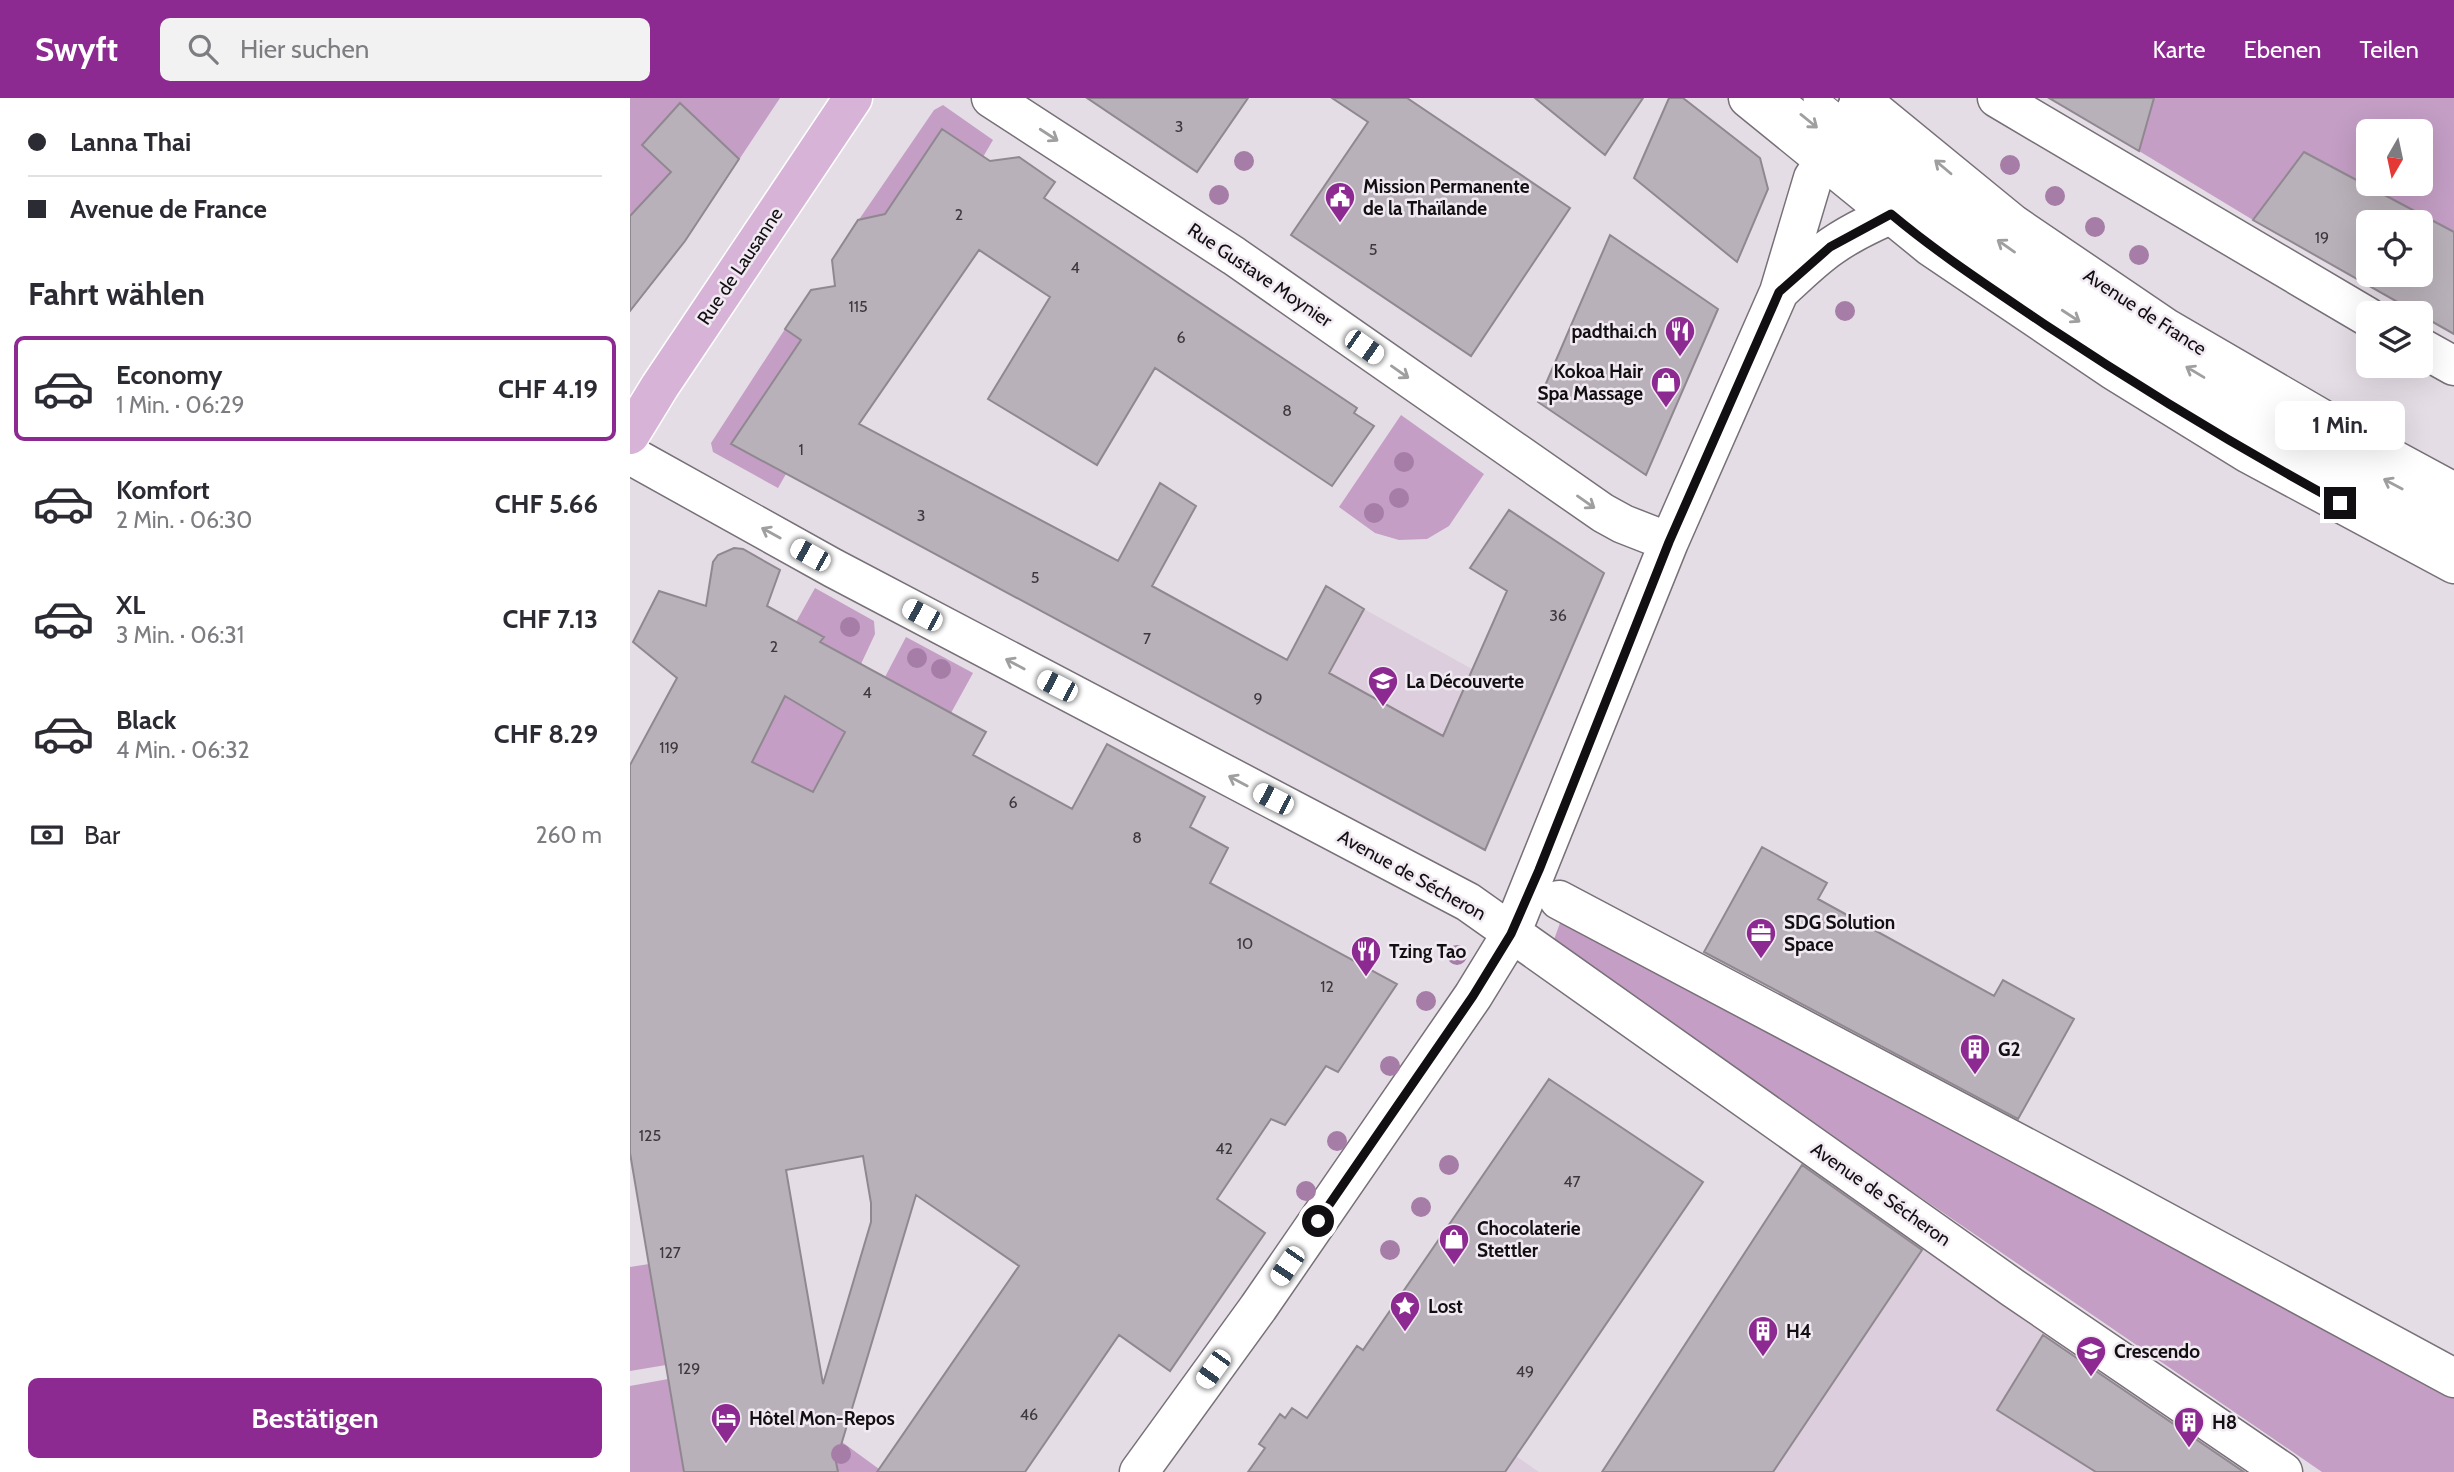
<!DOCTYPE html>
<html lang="de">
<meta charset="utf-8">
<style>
:root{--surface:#fff;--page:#f2f2f3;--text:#2b2b33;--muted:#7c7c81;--line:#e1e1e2;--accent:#8d2a92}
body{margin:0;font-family:Cabin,sans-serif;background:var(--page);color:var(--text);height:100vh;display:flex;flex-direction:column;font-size:26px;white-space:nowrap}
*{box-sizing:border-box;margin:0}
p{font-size:23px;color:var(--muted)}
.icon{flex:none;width:38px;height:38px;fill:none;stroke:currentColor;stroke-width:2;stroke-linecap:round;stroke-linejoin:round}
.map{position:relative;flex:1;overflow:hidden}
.sheet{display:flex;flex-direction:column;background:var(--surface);width:630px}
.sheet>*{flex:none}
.guide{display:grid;align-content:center;height:154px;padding:0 28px;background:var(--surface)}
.needle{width:46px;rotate:189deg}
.buttons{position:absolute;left:1726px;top:21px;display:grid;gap:14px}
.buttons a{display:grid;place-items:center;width:77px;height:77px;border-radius:10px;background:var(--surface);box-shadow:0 7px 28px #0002;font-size:35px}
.end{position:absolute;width:32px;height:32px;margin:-16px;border:9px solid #120f12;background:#fff;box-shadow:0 0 0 4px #fff}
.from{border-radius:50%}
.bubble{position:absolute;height:49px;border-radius:10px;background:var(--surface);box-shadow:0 7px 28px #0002;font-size:23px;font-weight:700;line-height:49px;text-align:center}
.car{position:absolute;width:21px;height:42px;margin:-21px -10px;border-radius:9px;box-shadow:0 0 5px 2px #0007;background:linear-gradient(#fff 24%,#345 0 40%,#fff 0 76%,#345 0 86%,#fff 0)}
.guide b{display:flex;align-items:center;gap:24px;height:66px;font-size:26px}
.guide b+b{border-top:2px solid var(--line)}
.guide i{width:18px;height:18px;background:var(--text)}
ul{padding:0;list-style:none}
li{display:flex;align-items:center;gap:21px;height:105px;margin:0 14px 10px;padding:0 14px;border:4px solid transparent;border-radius:10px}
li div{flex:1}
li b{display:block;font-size:26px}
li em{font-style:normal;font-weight:700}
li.selected{border-color:var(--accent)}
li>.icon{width:63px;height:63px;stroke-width:1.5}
h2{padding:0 28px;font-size:32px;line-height:84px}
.pay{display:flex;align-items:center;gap:18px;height:77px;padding:0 28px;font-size:26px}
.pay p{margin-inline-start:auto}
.action{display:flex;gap:14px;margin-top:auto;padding:14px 28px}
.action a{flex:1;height:80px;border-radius:10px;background:var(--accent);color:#fff;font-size:28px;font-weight:700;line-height:80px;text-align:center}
header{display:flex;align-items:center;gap:42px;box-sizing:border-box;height:98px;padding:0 35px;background:var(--accent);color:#fff}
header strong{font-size:33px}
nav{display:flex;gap:38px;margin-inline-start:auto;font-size:24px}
.search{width:490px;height:63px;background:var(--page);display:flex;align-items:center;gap:18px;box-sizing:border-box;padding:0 24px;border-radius:10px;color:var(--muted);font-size:26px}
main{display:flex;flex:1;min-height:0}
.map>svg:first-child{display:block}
.built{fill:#dccedc}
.green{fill:#c49ec5;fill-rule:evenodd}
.building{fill:#b9b1b9;stroke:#908890;stroke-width:2;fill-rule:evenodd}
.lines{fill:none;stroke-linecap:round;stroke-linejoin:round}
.lane-casing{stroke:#777077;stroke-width:25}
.street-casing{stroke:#777077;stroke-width:41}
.secondary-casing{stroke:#777077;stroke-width:41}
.primary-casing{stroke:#fff;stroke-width:41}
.lane{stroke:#fff;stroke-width:23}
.street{stroke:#fff;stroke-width:38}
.secondary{stroke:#fff;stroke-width:38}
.primary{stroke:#d6b3d7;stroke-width:38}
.tree{fill:#a57da7}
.oneway{stroke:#a09fa0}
.route{stroke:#120f12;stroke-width:9}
.labels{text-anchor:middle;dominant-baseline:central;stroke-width:5;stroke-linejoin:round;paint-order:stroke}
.number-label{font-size:16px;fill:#3c383c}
.poi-label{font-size:19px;font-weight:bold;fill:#120f12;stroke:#f2eaf2;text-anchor:start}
.street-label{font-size:19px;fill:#120f12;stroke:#f2eaf2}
</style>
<header>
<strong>Swyft</strong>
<div class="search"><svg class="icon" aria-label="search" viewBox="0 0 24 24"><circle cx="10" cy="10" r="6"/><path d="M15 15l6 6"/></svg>Hier suchen</div>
<nav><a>Karte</a><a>Ebenen</a><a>Teilen</a></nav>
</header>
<main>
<section class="sheet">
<div class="guide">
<b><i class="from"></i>Lanna Thai</b>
<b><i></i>Avenue de France</b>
</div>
<h2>Fahrt wählen</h2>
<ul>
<li class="selected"><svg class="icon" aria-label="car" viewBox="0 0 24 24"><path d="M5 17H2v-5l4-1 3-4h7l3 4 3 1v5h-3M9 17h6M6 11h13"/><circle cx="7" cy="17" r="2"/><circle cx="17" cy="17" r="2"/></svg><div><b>Economy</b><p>1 Min. · 06:29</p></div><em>CHF 4.19</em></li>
<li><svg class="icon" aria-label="car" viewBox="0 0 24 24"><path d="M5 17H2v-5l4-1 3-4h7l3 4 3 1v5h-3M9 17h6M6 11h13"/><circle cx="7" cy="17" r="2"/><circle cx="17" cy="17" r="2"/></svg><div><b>Komfort</b><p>2 Min. · 06:30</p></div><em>CHF 5.66</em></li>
<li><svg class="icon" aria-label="car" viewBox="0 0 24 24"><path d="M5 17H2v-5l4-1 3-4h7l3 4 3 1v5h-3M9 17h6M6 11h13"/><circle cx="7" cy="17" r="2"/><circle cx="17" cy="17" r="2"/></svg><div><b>XL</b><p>3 Min. · 06:31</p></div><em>CHF 7.13</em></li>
<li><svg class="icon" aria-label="car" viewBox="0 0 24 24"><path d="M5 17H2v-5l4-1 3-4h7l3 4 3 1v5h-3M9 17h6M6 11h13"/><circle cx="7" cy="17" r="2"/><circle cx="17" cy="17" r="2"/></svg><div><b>Black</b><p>4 Min. · 06:32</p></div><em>CHF 8.29</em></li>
</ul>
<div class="pay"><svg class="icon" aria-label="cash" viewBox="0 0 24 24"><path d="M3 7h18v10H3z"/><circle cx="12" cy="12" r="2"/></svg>Bar<p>260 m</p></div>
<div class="action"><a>Bestätigen</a></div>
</section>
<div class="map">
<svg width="1824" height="1374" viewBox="0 0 1824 1374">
<rect width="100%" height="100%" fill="#e5dde5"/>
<!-- built -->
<path class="built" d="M734 511 842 571 780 712 661 646Z
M1172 1066 1618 1374H972Z
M886 1358 909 1374H875Z"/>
<!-- green -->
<path class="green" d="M0 0H150L55 143 0 214Z
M1524 0H1824V134L1674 54 1623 122 1509 53ZM1738 33H1790V86H1738Z
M313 7 363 42 353 59 312 31 244 133 228 123 304 12Z
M155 231 171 242 156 376 148 390 83 354 81 345Z
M771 317 854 376 819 428 797 441 769 442 745 435 709 409Z
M185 490 244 523 245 536 231 566 190 544 194 538 166 524Z
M276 539 343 575 321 615 255 579Z
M155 598 225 637 259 730 186 689 141 774 113 688 125 666 117 661 145 611 148 612Z
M934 814 1824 1284V1374H1692L922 847Z
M19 1166 36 1267 0 1273V1169Z
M38 1281 54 1374H0V1288Z
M212 1344 249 1371 248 1374H180L176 1350Z"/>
<!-- building -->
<path class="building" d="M457 0H618L567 74Z
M702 0H777L940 110 841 258 661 137 738 24Z
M905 0H1013L975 57Z
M1039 0H1053L1130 60 1138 91 1107 164 1004 80Z
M1419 0H1524L1509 53Z
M50 5 109 61 55 143 0 213V118L41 74 12 47Z
M312 31 360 63 389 59 425 84 414 100 727 310 724 315 744 328 702 388 525 270 467 367 358 301 420 199 349 152 229 326 488 463 530 385 566 408 522 488 657 562 696 488 734 511 699 575 813 638 877 493 840 470 879 412 974 475 855 752 101 346 171 242 155 231 181 192 205 188 202 162 228 122 255 116Z
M1674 54 1824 134V236L1623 122ZM1738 124H1790V177H1738Z
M980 137 1088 211 1016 377 908 304Z
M104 450 113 451 150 472 137 508 194 539 190 544 356 634 343 657 442 711 477 646 575 699 560 729 598 750 580 785 767 886 708 974 696 968 655 1027 641 1021 587 1101 635 1135 540 1273 489 1237 395 1374H247L389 1168 286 1097 206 1364 208 1374H54L0 1055V667L47 580 3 544 29 493 76 508 83 464 88 457ZM155 598 215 634 183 694 122 664ZM233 1058 241 1105V1124L193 1286 156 1072Z
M1132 749 1197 785 1188 801 1364 898 1373 882 1444 921 1388 1021 1074 854Z
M919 981 1073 1084 875 1374H618L635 1350 629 1346 650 1316 655 1320 662 1310 677 1320 727 1248 733 1252Z
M1172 1067 1292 1152 1143 1374H972Z
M1413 1237 1614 1374H1466L1367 1312Z"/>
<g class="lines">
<!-- lane casing -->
<g class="lane-casing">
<path id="lane" d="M1152 0C1218 55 1286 110 1356 160 1505 265 1661 359 1824 441
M1185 0C1381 163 1596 303 1824 417"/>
</g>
<!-- street casing -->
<g class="street-casing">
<path id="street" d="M361 0 604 158 973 415 993 426 1039 444
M1367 0 1738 219
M1149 194C1166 178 1183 161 1202 148 1228 130 1256 118 1285 107
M1790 249 1824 268
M0 357 203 470 838 804 1383 1190 1653 1374
M929 802 1482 1095 1824 1280
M509 1374 628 1210 843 898 881 836 1039 444 1149 194 1183 80 1218 28 1232 0"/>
</g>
<!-- secondary casing -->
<g class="secondary-casing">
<path id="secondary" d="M1118 0 1301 149 1483 272 1619 356 1824 466
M1229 0 1383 126 1536 230 1737 347 1824 394"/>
</g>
<!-- primary casing -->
<g class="primary-casing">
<path id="primary" d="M0 337 30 288 223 0"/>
</g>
<!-- lane -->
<use href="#lane" class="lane"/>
<!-- street -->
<use href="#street" class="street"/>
<!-- secondary -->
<use href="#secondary" class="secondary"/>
<!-- primary -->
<use href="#primary" class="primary"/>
</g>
<!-- trees -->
<g class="tree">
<circle cx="614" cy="63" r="10"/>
<circle cx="1380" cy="67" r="10"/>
<circle cx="589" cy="97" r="10"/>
<circle cx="1425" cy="98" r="10"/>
<circle cx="1465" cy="129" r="10"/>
<circle cx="1509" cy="157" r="10"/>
<circle cx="1215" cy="213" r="10"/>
<circle cx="774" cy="364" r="10"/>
<circle cx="769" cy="400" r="10"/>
<circle cx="744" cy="415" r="10"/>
<circle cx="220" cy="529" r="10"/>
<circle cx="287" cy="560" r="10"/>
<circle cx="311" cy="571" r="10"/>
<circle cx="827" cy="857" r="10"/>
<circle cx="796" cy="903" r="10"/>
<circle cx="760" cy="968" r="10"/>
<circle cx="707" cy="1043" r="10"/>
<circle cx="819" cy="1067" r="10"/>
<circle cx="676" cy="1093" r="10"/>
<circle cx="791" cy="1109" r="10"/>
<circle cx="760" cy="1152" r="10"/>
<circle cx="211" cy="1356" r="10"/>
</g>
<!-- one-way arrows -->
<defs><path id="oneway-shaft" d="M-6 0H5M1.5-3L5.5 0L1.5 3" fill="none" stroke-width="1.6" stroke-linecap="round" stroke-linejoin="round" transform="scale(1.75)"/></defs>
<g class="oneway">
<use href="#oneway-shaft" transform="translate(1179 23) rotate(39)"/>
<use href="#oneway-shaft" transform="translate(419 37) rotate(33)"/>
<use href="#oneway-shaft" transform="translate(1313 69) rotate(-140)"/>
<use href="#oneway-shaft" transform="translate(1376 148) rotate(-145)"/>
<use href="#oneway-shaft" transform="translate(1441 218) rotate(33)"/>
<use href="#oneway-shaft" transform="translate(770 274) rotate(35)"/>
<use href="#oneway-shaft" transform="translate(1565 274) rotate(-149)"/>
<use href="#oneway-shaft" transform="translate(1763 386) rotate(-152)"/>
<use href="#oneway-shaft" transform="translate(956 404) rotate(35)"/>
<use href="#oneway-shaft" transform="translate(141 435) rotate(-151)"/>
<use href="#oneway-shaft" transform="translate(385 566) rotate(-152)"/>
<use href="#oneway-shaft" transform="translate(608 683) rotate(-152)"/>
</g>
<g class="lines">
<!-- route -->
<path class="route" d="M688 1123 843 898 881 836 909 772 1039 444 1149 194 1200 149 1261 116C1310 157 1364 192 1417 228 1512 291 1609 350 1710 405"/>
</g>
<!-- icons -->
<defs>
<g id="civic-pin" transform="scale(1.575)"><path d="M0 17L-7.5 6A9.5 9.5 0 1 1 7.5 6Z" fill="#8d2a92" stroke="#f2eaf2"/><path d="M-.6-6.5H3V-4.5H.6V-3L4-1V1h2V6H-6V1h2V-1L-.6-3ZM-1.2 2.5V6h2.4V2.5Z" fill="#fff"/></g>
<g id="restaurant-pin" transform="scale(1.575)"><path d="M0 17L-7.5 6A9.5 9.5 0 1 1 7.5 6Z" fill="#8d2a92" stroke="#f2eaf2"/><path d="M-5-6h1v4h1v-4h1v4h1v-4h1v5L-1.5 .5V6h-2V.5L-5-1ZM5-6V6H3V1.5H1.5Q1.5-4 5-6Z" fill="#fff"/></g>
<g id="shop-pin" transform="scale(1.575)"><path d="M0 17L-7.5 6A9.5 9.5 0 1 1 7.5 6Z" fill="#8d2a92" stroke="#f2eaf2"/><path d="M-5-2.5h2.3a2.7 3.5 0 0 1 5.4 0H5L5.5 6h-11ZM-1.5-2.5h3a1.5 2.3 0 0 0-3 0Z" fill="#fff"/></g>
<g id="school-pin" transform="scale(1.575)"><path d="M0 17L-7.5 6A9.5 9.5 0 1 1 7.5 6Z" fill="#8d2a92" stroke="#f2eaf2"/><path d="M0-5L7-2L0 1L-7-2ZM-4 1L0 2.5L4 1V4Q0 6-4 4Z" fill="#fff"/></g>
<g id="office-pin" transform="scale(1.575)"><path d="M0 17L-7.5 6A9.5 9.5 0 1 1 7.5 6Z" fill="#8d2a92" stroke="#f2eaf2"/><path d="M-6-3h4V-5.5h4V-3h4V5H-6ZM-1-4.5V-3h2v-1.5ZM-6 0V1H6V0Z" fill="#fff"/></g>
<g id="building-pin" transform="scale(1.575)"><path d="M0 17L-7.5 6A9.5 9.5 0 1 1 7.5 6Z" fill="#8d2a92" stroke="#f2eaf2"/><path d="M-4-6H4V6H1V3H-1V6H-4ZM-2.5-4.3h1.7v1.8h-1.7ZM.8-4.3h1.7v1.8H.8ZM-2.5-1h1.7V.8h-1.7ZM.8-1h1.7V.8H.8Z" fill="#fff"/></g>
<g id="sight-pin" transform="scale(1.575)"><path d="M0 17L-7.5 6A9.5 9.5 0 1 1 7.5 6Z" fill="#8d2a92" stroke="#f2eaf2"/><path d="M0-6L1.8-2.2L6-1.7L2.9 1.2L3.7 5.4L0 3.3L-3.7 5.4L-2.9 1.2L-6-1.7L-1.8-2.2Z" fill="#fff"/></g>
<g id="hotel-pin" transform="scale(1.575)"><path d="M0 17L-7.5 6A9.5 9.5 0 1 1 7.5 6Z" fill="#8d2a92" stroke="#f2eaf2"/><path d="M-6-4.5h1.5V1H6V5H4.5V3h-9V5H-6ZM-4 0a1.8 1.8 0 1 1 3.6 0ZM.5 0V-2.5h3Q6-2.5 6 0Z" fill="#fff"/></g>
</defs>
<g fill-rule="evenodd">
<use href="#civic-pin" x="710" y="99"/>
<use href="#restaurant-pin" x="1050" y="233"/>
<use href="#shop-pin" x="1036" y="284"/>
<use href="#school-pin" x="753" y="583"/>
<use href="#office-pin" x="1131" y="835"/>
<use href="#restaurant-pin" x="736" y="853"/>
<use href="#building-pin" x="1345" y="951"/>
<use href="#shop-pin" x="824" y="1141"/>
<use href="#sight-pin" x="775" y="1208"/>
<use href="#building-pin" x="1133" y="1233"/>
<use href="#school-pin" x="1461" y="1253"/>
<use href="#hotel-pin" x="96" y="1320"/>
<use href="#building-pin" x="1559" y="1324"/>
</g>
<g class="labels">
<!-- number labels -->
<g class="number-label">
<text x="549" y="28">3</text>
<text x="329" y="116">2</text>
<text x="1692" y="139">19</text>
<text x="743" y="151">5</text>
<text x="445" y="169">4</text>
<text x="228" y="208">115</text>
<text x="551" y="239">6</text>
<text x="657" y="312">8</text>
<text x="171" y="351">1</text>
<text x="291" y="417">3</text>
<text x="405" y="479">5</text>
<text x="928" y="517">36</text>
<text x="517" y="540">7</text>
<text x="144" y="548">2</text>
<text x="237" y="594">4</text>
<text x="628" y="600">9</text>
<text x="39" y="649">119</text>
<text x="383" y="704">6</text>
<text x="507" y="739">8</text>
<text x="615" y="845">10</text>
<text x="697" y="888">12</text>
<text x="20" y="1037">125</text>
<text x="594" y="1050">42</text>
<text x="942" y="1083">47</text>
<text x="40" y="1154">127</text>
<text x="59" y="1270">129</text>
<text x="895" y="1273">49</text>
<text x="399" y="1316">46</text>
</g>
<!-- poi labels -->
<g class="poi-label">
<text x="733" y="88">Mission Permanente<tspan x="733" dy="22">de la Thaïlande</tspan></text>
<text x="1027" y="233" text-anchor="end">padthai.ch</text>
<text x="1013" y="273" text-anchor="end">Kokoa Hair<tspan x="1013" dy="22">Spa Massage</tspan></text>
<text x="776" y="583">La Découverte</text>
<text x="1154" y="824">SDG Solution<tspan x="1154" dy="22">Space</tspan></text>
<text x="759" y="853">Tzing Tao</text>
<text x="1368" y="951">G2</text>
<text x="847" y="1130">Chocolaterie<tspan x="847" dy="22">Stettler</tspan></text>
<text x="798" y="1208">Lost</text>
<text x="1156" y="1233">H4</text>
<text x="1484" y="1253">Crescendo</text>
<text x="119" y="1320">Hôtel Mon-Repos</text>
<text x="1582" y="1324">H8</text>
</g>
<!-- street labels -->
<g class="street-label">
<text transform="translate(110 168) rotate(-56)">Rue de Lausanne</text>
<text transform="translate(630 177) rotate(34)">Rue Gustave Moynier</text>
<text transform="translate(1515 214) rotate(33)">Avenue de France</text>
<text transform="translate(782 777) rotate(29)">Avenue de Sécheron</text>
<text transform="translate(1251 1096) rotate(35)">Avenue de Sécheron</text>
</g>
</g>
</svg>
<div class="buttons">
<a><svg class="needle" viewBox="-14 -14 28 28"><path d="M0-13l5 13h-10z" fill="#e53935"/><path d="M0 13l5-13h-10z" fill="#7c7c81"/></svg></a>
<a><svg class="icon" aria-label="locate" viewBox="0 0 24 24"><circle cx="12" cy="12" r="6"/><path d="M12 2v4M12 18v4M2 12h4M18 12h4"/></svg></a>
<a><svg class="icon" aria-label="layers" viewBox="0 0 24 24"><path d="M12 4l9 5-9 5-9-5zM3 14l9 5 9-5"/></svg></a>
</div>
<i class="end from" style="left:688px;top:1123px"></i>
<i class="end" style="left:1710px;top:405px"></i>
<div class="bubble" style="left:1645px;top:303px;width:130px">1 Min.</div>
<i class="car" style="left:734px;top:249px;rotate:125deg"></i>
<i class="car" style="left:180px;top:457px;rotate:299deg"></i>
<i class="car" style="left:292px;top:517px;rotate:298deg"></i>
<i class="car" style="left:427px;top:588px;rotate:297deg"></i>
<i class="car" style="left:643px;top:701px;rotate:297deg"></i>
<i class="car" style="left:657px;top:1168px;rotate:214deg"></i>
<i class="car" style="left:583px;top:1271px;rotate:216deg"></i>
</div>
</main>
